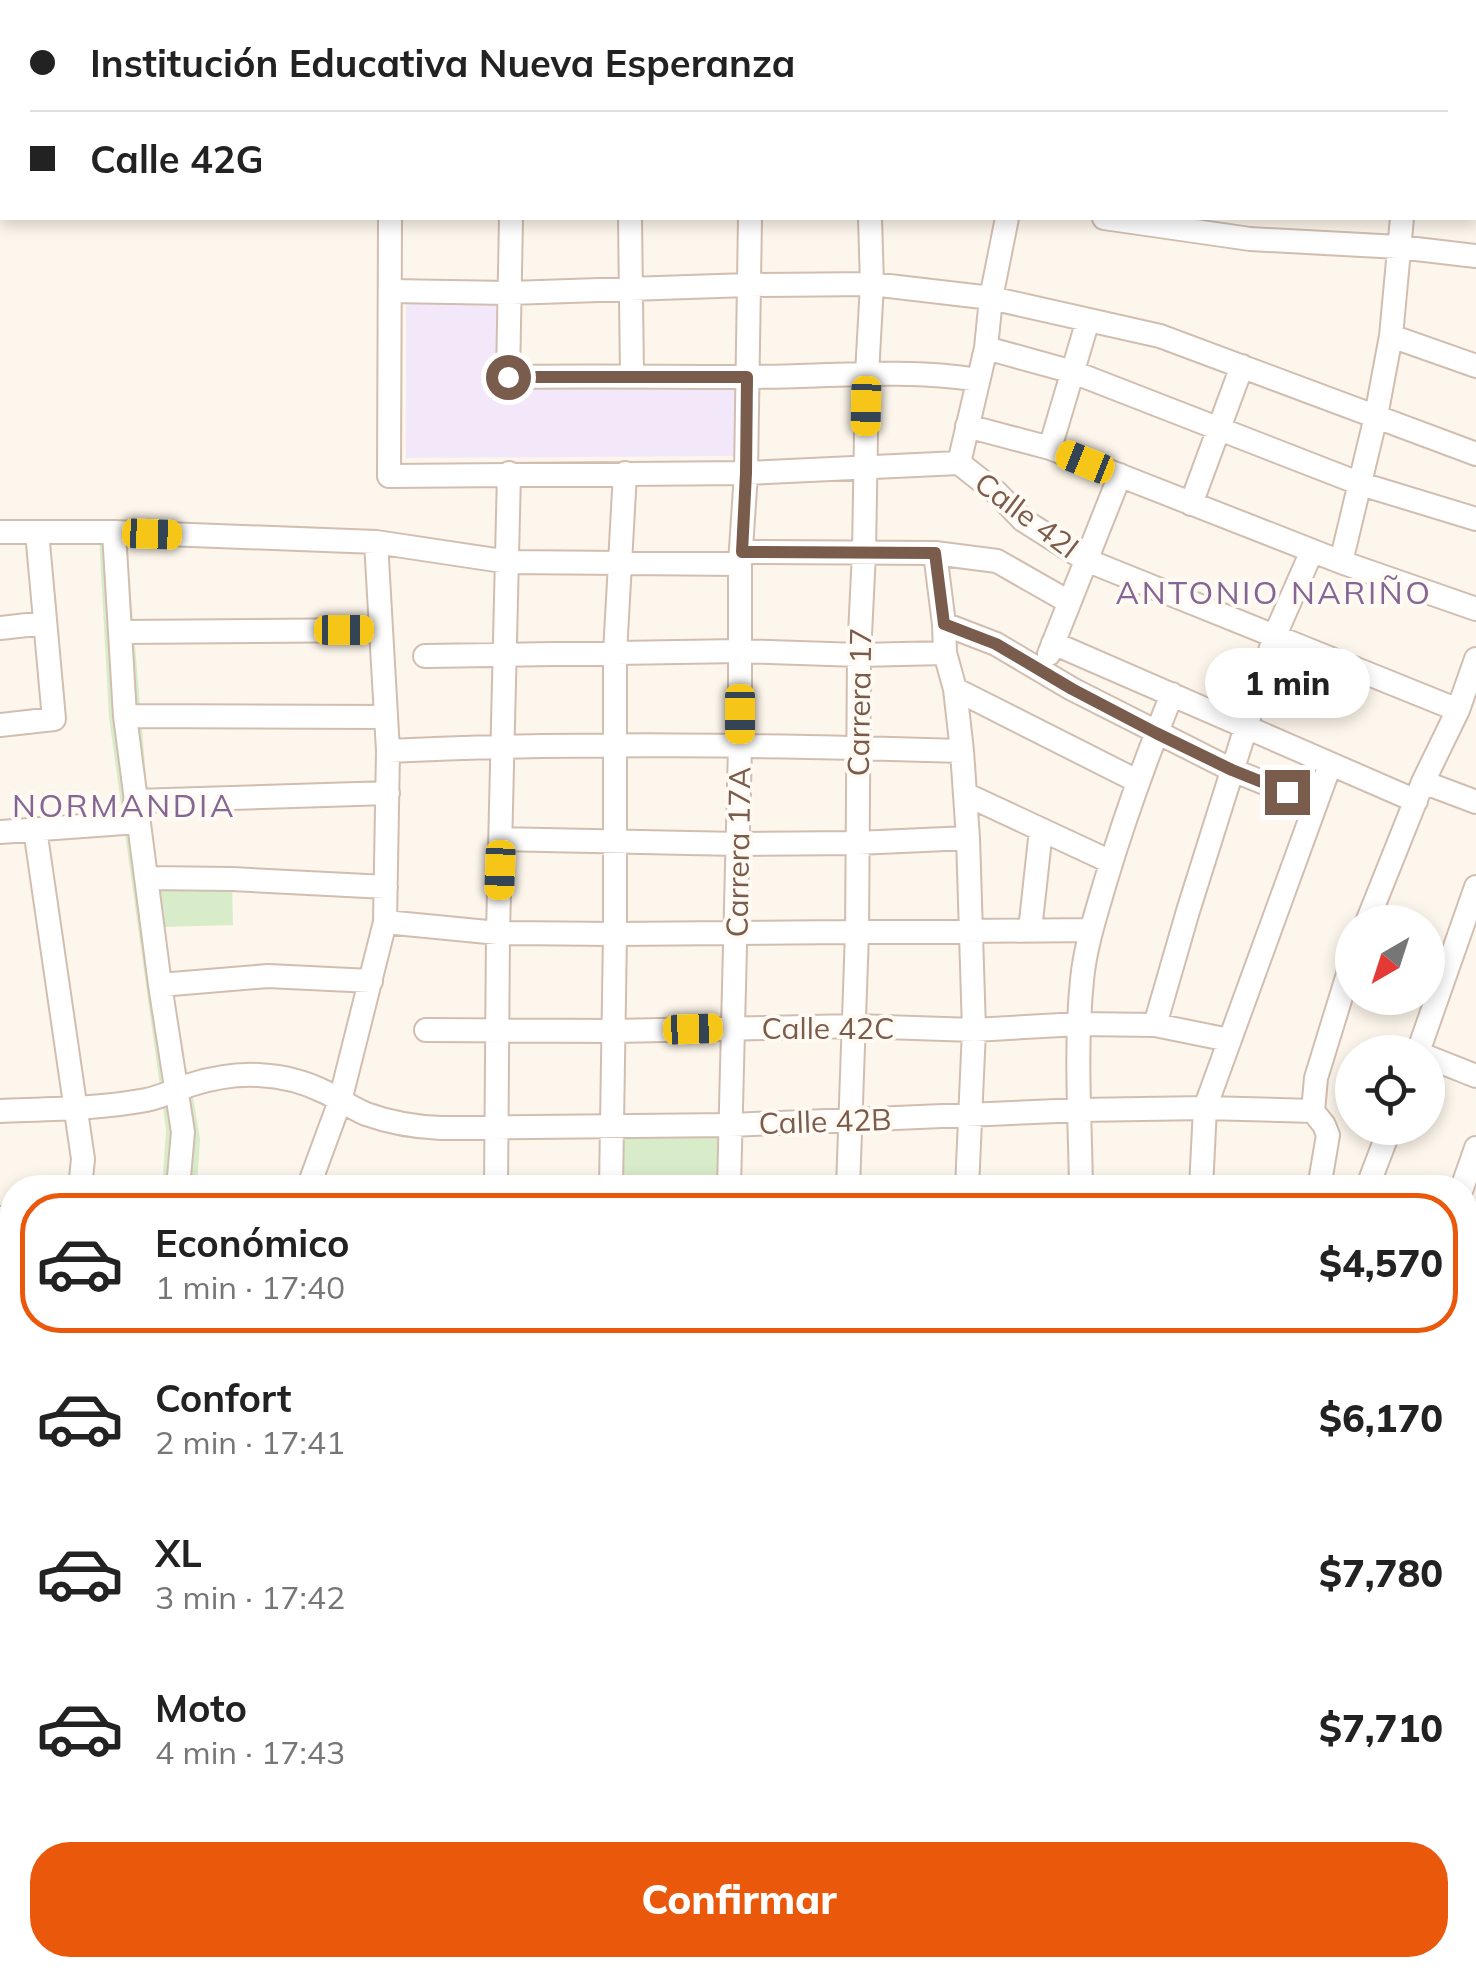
<!DOCTYPE html>
<html lang="es">
<meta charset="utf-8">
<style>
:root{--surface:#fff;--page:#f2f2f2;--text:#222;--muted:#767676;--line:#e0e0e0;--accent:#ea580c}
body{margin:0;font-family:Mulish,sans-serif;background:var(--page);color:var(--text);height:100vh;display:flex;flex-direction:column;font-size:38px;white-space:nowrap}
*{box-sizing:border-box;margin:0}
p{font-size:32px;color:var(--muted)}
.icon{flex:none;width:55px;height:55px;fill:none;stroke:currentColor;stroke-width:2;stroke-linecap:round;stroke-linejoin:round}
.map{position:relative;flex:1;overflow:hidden}
.sheet{position:absolute;left:0px;top:1175px;width:1478px;height:802px;display:flex;flex-direction:column;background:var(--surface);border-radius:40px 40px 0 0;box-shadow:0 5px 15px #0003}
.sheet>*{flex:none}
.banner{position:absolute;left:0px;top:0px;width:1478px;height:220px;box-shadow:0 5px 15px #0003;display:grid;align-content:center;height:220px;padding:0 30px;background:var(--surface)}
.needle{width:65px;rotate:219deg}
.fabs{position:absolute;left:1335px;top:905px;display:grid;gap:20px}
.fabs a{display:grid;place-items:center;width:110px;height:110px;border-radius:50%;background:var(--surface);box-shadow:0 5px 15px #0003;font-size:50px}
.end{position:absolute;width:45px;height:45px;margin:-22px;border:12px solid #7a5c4d;background:#fff;box-shadow:0 0 0 5px #fff}
.from{border-radius:50%}
.bubble{position:absolute;height:70px;border-radius:35px;background:var(--surface);box-shadow:0 5px 15px #0003;font-size:32px;font-weight:800;line-height:70px;text-align:center}
.car{position:absolute;width:30px;height:60px;margin:-30px -15px;border-radius:12px;box-shadow:0 0 8px 2px #0007;background:linear-gradient(#f5c518 24%,#345 0 40%,#f5c518 0 76%,#345 0 86%,#f5c518 0)}
.banner b{display:flex;align-items:center;gap:35px;height:95px;font-size:38px}
.banner b+b{border-top:2px solid var(--line)}
.banner i{width:25px;height:25px;background:var(--text)}
ul{padding:18px 0 0;list-style:none}
li{display:flex;align-items:center;gap:30px;height:140px;margin:0 20px 15px;padding:0 10px;border:5px solid transparent;border-radius:40px}
li div{flex:1}
li b{display:block;font-size:38px}
li em{font-style:normal;font-weight:800}
li.selected{border-color:var(--accent)}
li>.icon{width:90px;height:90px;stroke-width:1.5}
.action{display:flex;gap:20px;margin-top:auto;padding:20px 30px}
.action a{flex:1;height:115px;border-radius:40px;background:var(--accent);color:#fff;font-size:40px;font-weight:800;line-height:115px;text-align:center}
.map>svg:first-child{display:block}
.education{fill:#f3e8fa}
.green{fill:#d8ecc9}
.lines{fill:none;stroke-linecap:round;stroke-linejoin:round}
.minor-casing{stroke:#d1beb0;stroke-width:26}
.path{stroke:#d9b8a5;stroke-width:4;stroke-dasharray:2.5 8;stroke-linecap:butt}
.minor{stroke:#fff;stroke-width:22}
.route{stroke:#7a5c4d;stroke-width:12}
.labels{text-anchor:middle;dominant-baseline:central;stroke-width:8;stroke-linejoin:round;paint-order:stroke}
.street-label{font-size:30px;fill:#7a5c4d;stroke:#fffaf3}
.neighbourhood-label{font-size:32px;letter-spacing:2.5px;fill:#846695;stroke:#fffaf3}
</style>
<div class="map">
<svg width="1476" height="1976" viewBox="0 0 1476 1976">
<rect width="100%" height="100%" fill="#fdf6ec"/>
<!-- education -->
<path class="education" d="M504 295 507 377 737 382V456L406 458V298Z"/>
<!-- green -->
<path class="green" d="M99 537 126 538 149 812 158 877 232 879 233 925 164 927 181 1055 190 1079 200 1139 197 1187H160L163 1176 166 1130 109 717Z
M731 1125 729 1187 611 1188 613 1126Z"/>
<g class="lines">
<!-- minor casing -->
<g class="minor-casing">
<path id="minor" d="M743 0V2
M865 0V2
M1421 0 1424 2
M1026 2V0
M1273 2V0
M1475 160H1476
M390 218 389 476 746 473 959 463 997 493 1023 520 1086 560 1458 710
M511 218 508 377C588 376 667 377 747 377 822 377 904 368 978 380
M630 218 632 376
M1104 218 1250 239 1399 247 1476 256
M390 291 510 293 748 285 872 284 991 298 1160 336 1476 454
M1391 336 1476 366
M986 348 1073 372 1361 484 1476 519
M967 426 1050 448 1341 562 1476 609
M1050 448 1088 320
M959 463 986 348 991 298 1007 218
M1191 504 1242 366
M0 532H114L376 542 509 562 740 564
M114 532 125 716 160 985 183 1132 178 1188
M742 552 935 553 997 561 1069 602
M935 553 944 624 945 653 955 689 962 751 968 838 974 1030 967 1188
M1341 562 1376 416 1391 336 1402 218
M944 624 996 644 1072 689 1232 770 1315 803
M0 628 45 623
M120 632 381 630
M1053 643 1416 801
M1049 654 1120 475
M425 656 740 651 859 655 945 653
M955 689 1137 781
M125 716 386 717
M0 725 54 719 37 532
M388 751C579 742 771 745 962 751
M1423 782 1476 802
M965 794 1111 862
M135 801 388 793
M35 829 83 1159 80 1188
M0 832 138 822
M501 839 738 844 857 843 968 838
M146 878 232 879 386 887
M385 922 498 933 615 934 1091 930
M1367 922 1423 782 1458 710 1476 659
M1030 930 1041 830
M160 985 268 976 371 981
M1155 1025 1188 911 1275 635 1312 551
M426 1030 614 1031 855 1026 974 1030 1079 1024 1155 1025 1229 1040
M1418 1052 1476 887
M1428 1057 1476 1076
M0 1111C49 1109 98 1109 146 1100 161 1097 175 1090 190 1085 212 1078 235 1074 258 1075 281 1076 305 1082 325 1092 339 1099 352 1108 366 1114 391 1123 415 1127 441 1128L731 1125 1080 1110 1205 1108 1313 1111
M308 1188 340 1101 385 922 388 751 376 542
M496 1188 498 933 509 473
M611 1188 615 934V653L625 473
M729 1188 740 746V564L746 473 750 218
M848 1188 857 933 859 655 864 553 867 374 872 284 870 218
M1081 1188C1080 1119 1075 1048 1082 980 1085 947 1096 914 1105 883 1124 819 1147 756 1172 694
M1201 1188 1205 1108 1330 765
M1319 1188 1328 1135 1324 1125 1313 1111 1316 1078 1352 961
M1367 1188 1390 1128
M1462 1188 1476 1148
M0 1218 12 1217
M1465 1308 1476 1312
M0 1320 12 1319
M0 1396 12 1366
M1465 1404 1476 1410
M1465 1497 1476 1502
M1465 1593 1476 1565
M0 1651 12 1657
M1465 1680 1476 1685
M0 1708 12 1675
M1465 1773 1476 1778
M0 1790 12 1796
M1465 1866 1476 1871
M1465 1958 1476 1963
M1283 1965 1308 1976
M0 1975 12 1964
M148 1976 154 1965
M244 1976 248 1965
M337 1976 341 1965
M621 1976 622 1965
M708 1976V1965
M803 1976V1965
M892 1976 893 1965
M971 1976 974 1965
M1039 1976 1044 1965
M1130 1976 1134 1965
M1332 1976 1336 1965"/>
</g>
<!-- path -->
<path class="path" d="M0 1899 12 1907"/>
<!-- minor -->
<use href="#minor" class="minor"/>
</g>
<g class="lines">
<!-- route -->
<path class="route" d="M508 377H747L746 473 742 552 935 553 944 624 996 644 1072 689 1156 733 1232 770 1287 792"/>
</g>
<g class="labels">
<!-- street labels -->
<g class="street-label">
<text transform="translate(1027 515) rotate(37)">Calle 42I</text>
<text transform="translate(859 702) rotate(-89)">Carrera 17</text>
<text transform="translate(738 852) rotate(-89)">Carrera 17A</text>
<text x="828" y="1028">Calle 42C</text>
<text transform="translate(825 1121) rotate(-2)">Calle 42B</text>
</g>
<!-- neighbourhood labels -->
<g class="neighbourhood-label">
<text x="1274" y="592">ANTONIO NARIÑO</text>
<text x="124" y="805">NORMANDIA</text>
</g>
</g>
</svg>
<div class="fabs">
<a><svg class="needle" viewBox="-14 -14 28 28"><path d="M0-13l5 13h-10z" fill="#e53935"/><path d="M0 13l5-13h-10z" fill="#767676"/></svg></a>
<a><svg class="icon" aria-label="locate" viewBox="0 0 24 24"><circle cx="12" cy="12" r="6"/><path d="M12 2v4M12 18v4M2 12h4M18 12h4"/></svg></a>
</div>
<i class="end from" style="left:508px;top:377px"></i>
<i class="end" style="left:1287px;top:792px"></i>
<div class="bubble" style="left:1205px;top:648px;width:165px">1 min</div>
<i class="car" style="left:866px;top:406px;rotate:181deg"></i>
<i class="car" style="left:1085px;top:462px;rotate:292deg"></i>
<i class="car" style="left:152px;top:534px;rotate:92deg"></i>
<i class="car" style="left:344px;top:630px;rotate:90deg"></i>
<i class="car" style="left:740px;top:714px;rotate:180deg"></i>
<i class="car" style="left:500px;top:870px;rotate:182deg"></i>
<i class="car" style="left:693px;top:1029px;rotate:88deg"></i>
<div class="banner">
<b><i class="from"></i>Institución Educativa Nueva Esperanza</b>
<b><i></i>Calle 42G</b>
</div>
<section class="sheet">
<ul>
<li class="selected"><svg class="icon" aria-label="car" viewBox="0 0 24 24"><path d="M5 17H2v-5l4-1 3-4h7l3 4 3 1v5h-3M9 17h6M6 11h13"/><circle cx="7" cy="17" r="2"/><circle cx="17" cy="17" r="2"/></svg><div><b>Económico</b><p>1 min · 17:40</p></div><em>$4,570</em></li>
<li><svg class="icon" aria-label="car" viewBox="0 0 24 24"><path d="M5 17H2v-5l4-1 3-4h7l3 4 3 1v5h-3M9 17h6M6 11h13"/><circle cx="7" cy="17" r="2"/><circle cx="17" cy="17" r="2"/></svg><div><b>Confort</b><p>2 min · 17:41</p></div><em>$6,170</em></li>
<li><svg class="icon" aria-label="car" viewBox="0 0 24 24"><path d="M5 17H2v-5l4-1 3-4h7l3 4 3 1v5h-3M9 17h6M6 11h13"/><circle cx="7" cy="17" r="2"/><circle cx="17" cy="17" r="2"/></svg><div><b>XL</b><p>3 min · 17:42</p></div><em>$7,780</em></li>
<li><svg class="icon" aria-label="car" viewBox="0 0 24 24"><path d="M5 17H2v-5l4-1 3-4h7l3 4 3 1v5h-3M9 17h6M6 11h13"/><circle cx="7" cy="17" r="2"/><circle cx="17" cy="17" r="2"/></svg><div><b>Moto</b><p>4 min · 17:43</p></div><em>$7,710</em></li>
</ul>
<div class="action"><a>Confirmar</a></div>
</section>
</div>
